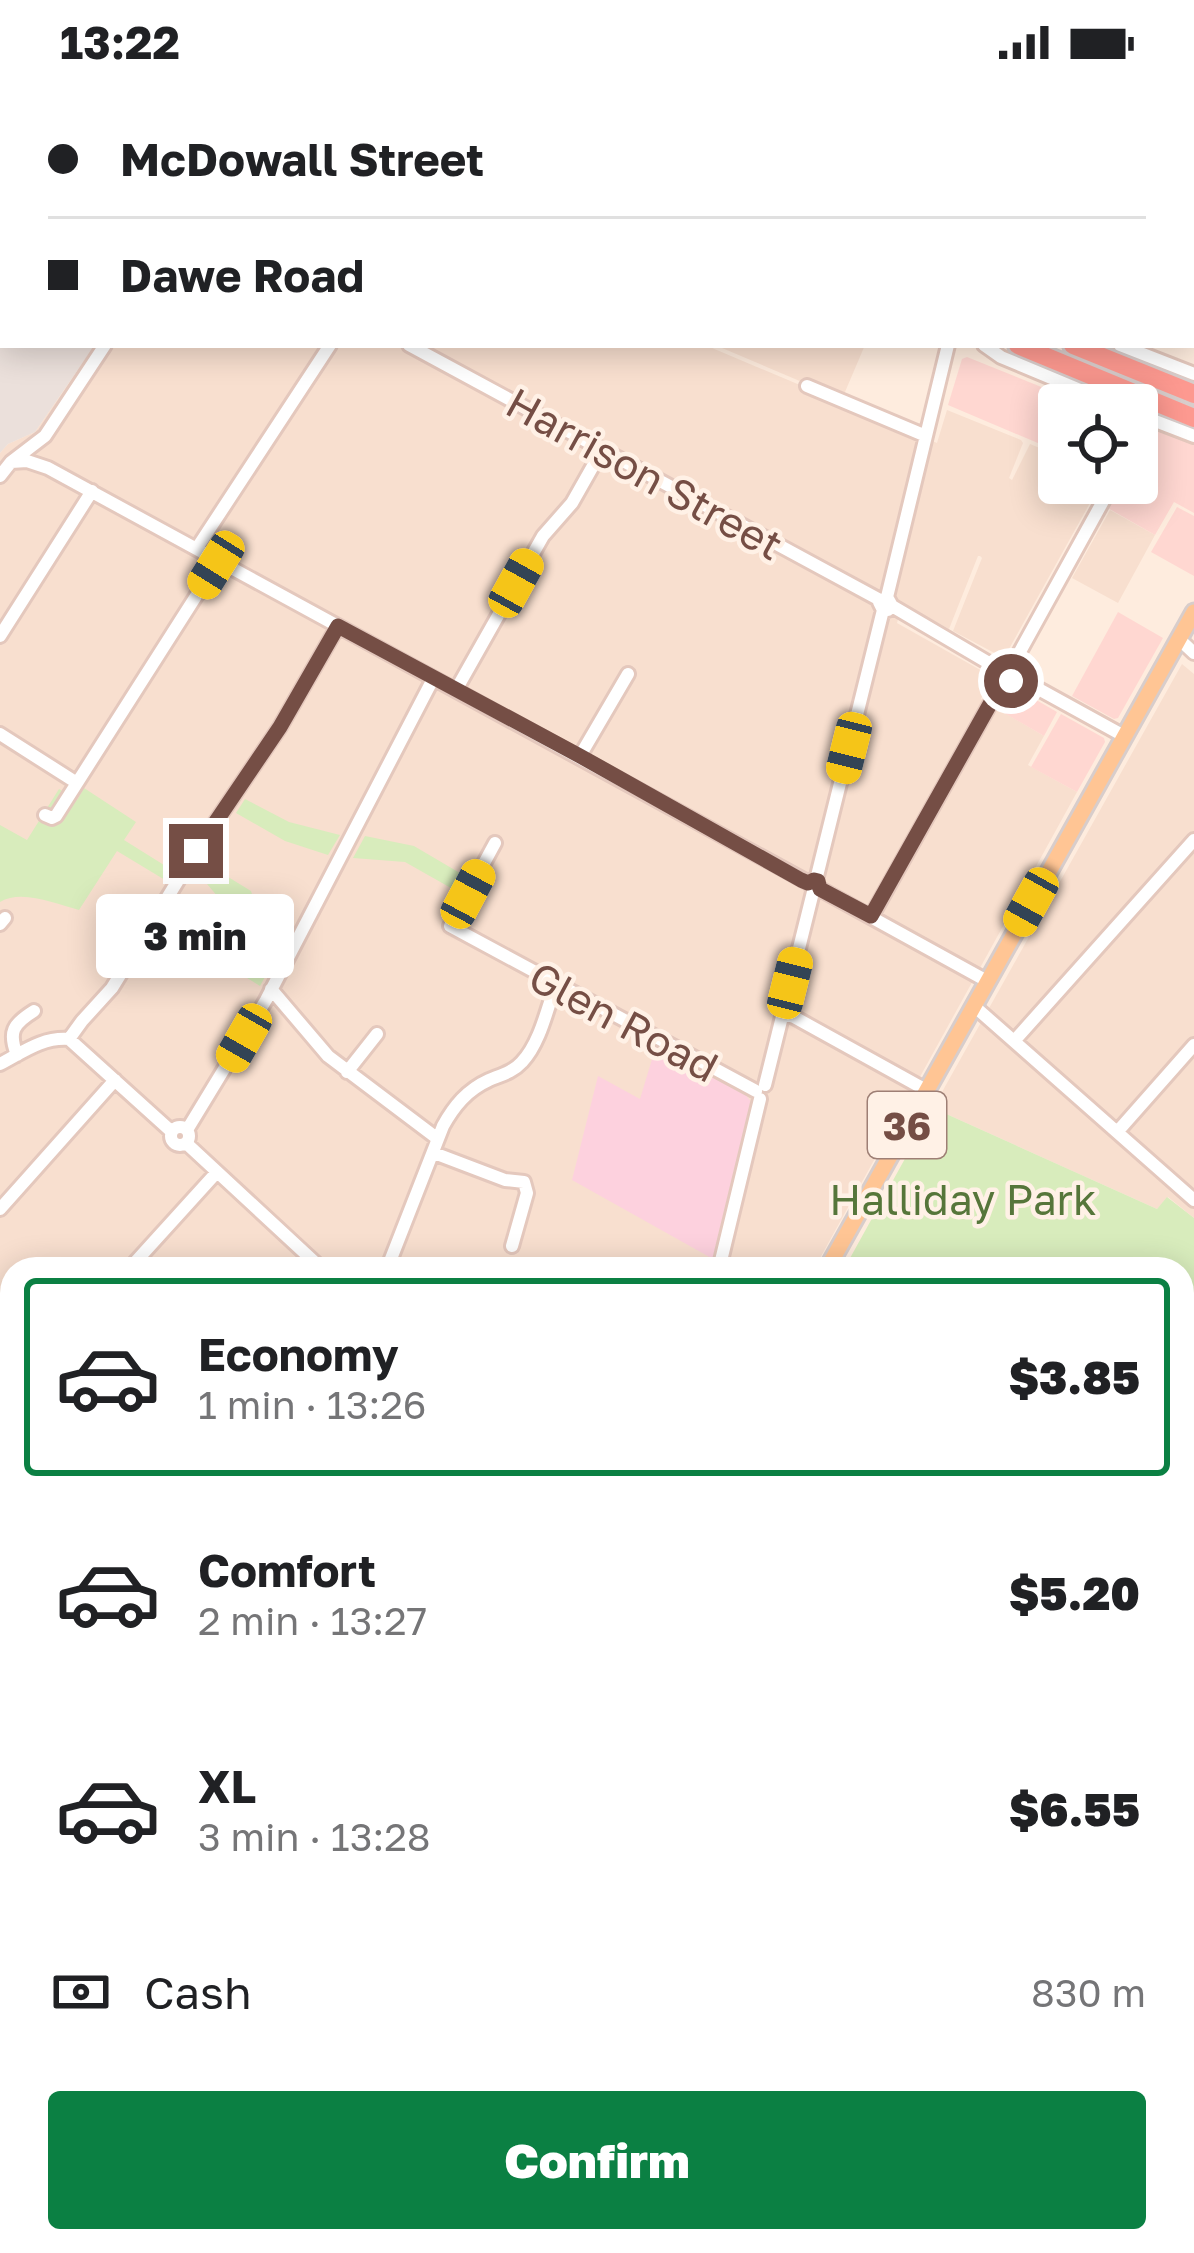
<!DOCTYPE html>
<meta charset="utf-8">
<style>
:root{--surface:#fff;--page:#f2f2f2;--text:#202124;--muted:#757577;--line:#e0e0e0;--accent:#0b8043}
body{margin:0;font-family:"Golos Text",sans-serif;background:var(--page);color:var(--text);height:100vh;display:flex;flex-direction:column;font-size:45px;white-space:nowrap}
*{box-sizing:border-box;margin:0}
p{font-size:39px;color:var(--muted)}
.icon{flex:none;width:66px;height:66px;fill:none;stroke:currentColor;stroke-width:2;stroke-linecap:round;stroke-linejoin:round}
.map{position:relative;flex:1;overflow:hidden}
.side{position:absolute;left:0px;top:1173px;width:1194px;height:996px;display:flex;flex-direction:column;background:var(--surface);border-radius:36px 36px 0 0;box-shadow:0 6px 30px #0003}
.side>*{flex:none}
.guide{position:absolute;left:0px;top:0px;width:1194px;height:264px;box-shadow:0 6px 30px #0003;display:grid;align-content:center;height:264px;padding:0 48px;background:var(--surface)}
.fabs{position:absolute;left:1038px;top:300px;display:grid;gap:24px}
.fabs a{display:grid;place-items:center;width:120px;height:120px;border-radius:12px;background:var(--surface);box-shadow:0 6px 30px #0003;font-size:60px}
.end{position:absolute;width:54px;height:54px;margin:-27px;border:15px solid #754e45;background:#fff;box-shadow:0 0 0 6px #fff}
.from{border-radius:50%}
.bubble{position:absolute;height:84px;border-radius:12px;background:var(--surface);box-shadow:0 6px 30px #0003;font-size:39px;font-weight:800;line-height:84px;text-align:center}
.car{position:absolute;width:36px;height:72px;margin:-36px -18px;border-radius:15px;box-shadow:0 0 9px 3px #0007;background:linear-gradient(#f5c518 24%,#345 0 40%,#f5c518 0 76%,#345 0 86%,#f5c518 0)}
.guide b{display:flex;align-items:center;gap:42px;height:114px;font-size:45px}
.guide b+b{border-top:3px solid var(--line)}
.guide i{width:30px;height:30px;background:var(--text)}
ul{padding:21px 0 0;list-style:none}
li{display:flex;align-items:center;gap:36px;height:198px;margin:0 24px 18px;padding:0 24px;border:6px solid transparent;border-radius:12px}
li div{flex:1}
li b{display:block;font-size:45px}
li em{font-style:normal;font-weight:800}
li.current{border-color:var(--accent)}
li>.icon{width:108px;height:108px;stroke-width:1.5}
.pay{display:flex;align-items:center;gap:30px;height:132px;padding:0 48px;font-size:45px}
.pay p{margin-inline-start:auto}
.action{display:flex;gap:24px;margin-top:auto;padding:24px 48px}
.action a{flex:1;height:138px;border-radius:12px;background:var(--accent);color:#fff;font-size:48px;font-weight:800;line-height:138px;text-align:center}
.status{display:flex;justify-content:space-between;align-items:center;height:84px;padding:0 60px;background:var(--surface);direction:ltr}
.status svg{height:33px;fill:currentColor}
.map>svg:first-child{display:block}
.residential{fill:#f8dfcf}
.commercial{fill:#ffd7d1}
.industrial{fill:#ebe0db}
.medical{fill:#fdd1de}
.green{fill:#d8ecbc}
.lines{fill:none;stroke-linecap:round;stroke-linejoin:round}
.minor-casing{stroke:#e4c8bd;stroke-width:18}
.major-casing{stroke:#d8cdcb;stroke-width:21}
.highway-casing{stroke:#d8cdcb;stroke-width:24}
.minor{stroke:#fff;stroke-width:12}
.major{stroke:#ffc594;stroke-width:15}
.highway{stroke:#fd9990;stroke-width:18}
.rail-casing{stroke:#ac9dc7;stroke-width:8}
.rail{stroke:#fff1e6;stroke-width:3;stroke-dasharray:9;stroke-linecap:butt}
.route{stroke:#754e45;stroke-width:15}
.labels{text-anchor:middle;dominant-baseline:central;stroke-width:9;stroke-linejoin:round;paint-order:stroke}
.shield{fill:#fff1e6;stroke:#9e7f75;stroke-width:3}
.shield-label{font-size:39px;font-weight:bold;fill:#754e45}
.street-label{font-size:42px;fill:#754e45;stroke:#fff1e6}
.park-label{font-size:42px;fill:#56763a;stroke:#fff1e6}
</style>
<div class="status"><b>13:22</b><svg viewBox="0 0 49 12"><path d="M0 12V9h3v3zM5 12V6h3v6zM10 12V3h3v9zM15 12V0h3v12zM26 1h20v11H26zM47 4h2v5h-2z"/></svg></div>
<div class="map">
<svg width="1194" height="2169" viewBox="0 0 1194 2169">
<rect width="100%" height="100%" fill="#feecde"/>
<!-- residential -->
<path class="residential" d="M661 0H1060L1062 3H664Z
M95 261H705L937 359 947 326 1021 356 1023 359 1009 394 1012 396 1030 360 1059 372V399H1101L1004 574 953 547 982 474 980 472H978L949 545 902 519 897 539 991 592 981 615 1044 652 1028 681 1077 708 814 1185H12V2018L0 2016V369L8 360 35 348Z
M715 261H865L842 315Z
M1110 426 1155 451 1118 519 1072 494Z
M1182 580 1194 590V1134L1168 1113 1157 1125 933 1024Z
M1194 1300V1421L1182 1416V1328Z
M1194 1426V2169H765L766 2157H1182V1449Z
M12 2045V2157H685L684 2169H0V2058Z"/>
<!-- commercial -->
<path class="commercial" d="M967 273 1086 321H1059V368L948 321 962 275Z
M1160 347 1194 360V429L1174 418 1155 451 1106 423 1119 399H1137V365L1146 348Z
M1177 423 1194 432V492L1151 468Z
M1118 528 1163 554 1118 634 1114 635 1072 612Z
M1014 603 1057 628 1044 652 999 626Z
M1061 630 1104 654 1105 658 1077 708 1031 683Z"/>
<!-- industrial -->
<path class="industrial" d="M0 0H266L264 3H3V261H95L35 348 8 360 0 369Z"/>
<!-- medical -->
<path class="medical" d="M656 962 746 1011 753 1021 713 1175 572 1096 598 992 640 1015Z"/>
<!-- green -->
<path class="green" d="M84 704 136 738 124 756 172 786 165 796 117 767 79 826C55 820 22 805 0 818V741L27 756 59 705 77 716Z
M245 715 289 738 340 751 328 771 285 757 236 729Z
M365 752 414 762 465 792 458 808 405 778 353 774Z
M202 777 251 807 259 832 289 849 260 902 213 873 235 833 196 787Z
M933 1024 1157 1125 1167 1113 1194 1134V1300L1182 1328V1185H844Z"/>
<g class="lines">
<!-- minor casing -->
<g class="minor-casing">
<path id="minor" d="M546 0 550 3
M643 0 646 3
M882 0 889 3
M274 3 276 0
M500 3 502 0
M1010 3 1012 0
M1191 128 1194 130
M409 261 880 516
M984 261 1001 273 1116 321
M1120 261 1194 290
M807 302 926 352
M1137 330 1194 352
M1137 356 1152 330
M11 378 27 377 48 384 809 799
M0 392 11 378 45 352 105 261
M197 464 330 261
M887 513 948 261
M892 522 999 585
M0 552 92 407
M1179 555 1194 569
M1012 582 1113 399
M1015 592 1124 652
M456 606 543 452 572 419 602 366
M0 650 77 699
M580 672 628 590
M45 731 52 734 56 732 219 476
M495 759 450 842 756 1007
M816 796 883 526 879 518 887 513 892 522 888 526H883
M820 805 987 897
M871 833 1003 597
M0 840 5 834
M271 905 328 972 438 1055
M974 922 1194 1116
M782 929 794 933 926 1006
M69 955 82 937 112 904 196 767 280 643 338 542
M1015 956 1194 756
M17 971C8 948 13 940 34 927
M0 980C23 968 42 953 69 955L172 1048
M347 988 377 950
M765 1001 813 808
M171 1052a9 9 0 1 1 18 0a9 9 0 1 1-18 0Z
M187 1046 266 916 433 595
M1118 1047 1194 961
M186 1059 322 1185
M434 1069 505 1096 524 1098 527 1109 512 1162
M0 1125 115 996
M129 1185 217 1088
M387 1185 443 1042C454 1022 467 1006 489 996 501 991 513 988 522 978 540 959 547 925 556 900
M719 1185 760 1015
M0 1295 12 1306
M0 1383 12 1369
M0 1457 12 1465
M1182 1472 1194 1446
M0 1605 12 1587
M0 1632 12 1640
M0 1704 12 1686
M1182 1789 1194 1761
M0 1955 12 1938
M1182 1999H1194
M0 2004 12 2006
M1182 2124H1194
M135 2157 142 2169
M412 2157 430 2169
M235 2169 242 2157
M542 2169 544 2157
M829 2169 830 2157
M953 2169 954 2157"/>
</g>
<!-- major casing -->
<g class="major-casing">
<path id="major" d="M827 1185 1194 528
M1182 1871H1194
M699 2169V2157"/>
</g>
<!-- highway casing -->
<g class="highway-casing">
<path id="highway" d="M570 0 573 3
M602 0 605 3
M1018 261 1194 334
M1073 261 1194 310"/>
</g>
<!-- minor -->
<use href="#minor" class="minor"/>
<!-- major -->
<use href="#major" class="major"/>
<!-- highway -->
<use href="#highway" class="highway"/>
<!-- rail casing -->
<g class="rail-casing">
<path id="rail" d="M1122 0 1126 3
M1191 46 1194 48"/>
</g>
<!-- rail -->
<use href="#rail" class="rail"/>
</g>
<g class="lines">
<!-- route -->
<path class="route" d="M196 767 280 643 338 542 580 672 801 796 808 799 814 796 818 797 820 805 871 832 1003 597H1011"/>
</g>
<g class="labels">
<!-- shield labels -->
<rect class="shield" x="868" y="1008" width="78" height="66" rx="9"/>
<g class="shield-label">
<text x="907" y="1041">36</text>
</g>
<!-- street labels -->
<g class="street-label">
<text transform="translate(645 389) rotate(29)">Harrison Street</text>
<text transform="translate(624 937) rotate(28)">Glen Road</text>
</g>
<!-- park labels -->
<g class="park-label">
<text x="963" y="1115">Halliday Park</text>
</g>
</g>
</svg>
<div class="fabs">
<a><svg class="icon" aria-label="locate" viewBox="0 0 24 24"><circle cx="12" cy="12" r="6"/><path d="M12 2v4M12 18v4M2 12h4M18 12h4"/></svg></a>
</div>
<i class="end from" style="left:1011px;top:597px"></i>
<i class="end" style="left:196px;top:767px"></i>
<div class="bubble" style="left:96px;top:810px;width:198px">3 min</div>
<i class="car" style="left:216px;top:481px;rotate:212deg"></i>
<i class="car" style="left:516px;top:499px;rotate:29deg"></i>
<i class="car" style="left:849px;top:664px;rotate:194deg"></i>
<i class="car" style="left:468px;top:810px;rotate:28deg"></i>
<i class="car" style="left:1031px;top:818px;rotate:209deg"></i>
<i class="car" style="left:790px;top:899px;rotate:14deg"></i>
<i class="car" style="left:244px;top:954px;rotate:210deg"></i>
<div class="guide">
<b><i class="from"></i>McDowall Street</b>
<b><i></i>Dawe Road</b>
</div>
<section class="side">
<ul>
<li class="current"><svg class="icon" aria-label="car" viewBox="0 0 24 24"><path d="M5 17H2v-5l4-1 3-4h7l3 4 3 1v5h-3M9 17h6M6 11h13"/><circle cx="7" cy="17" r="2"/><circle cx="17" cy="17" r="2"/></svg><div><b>Economy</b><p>1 min · 13:26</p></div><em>$3.85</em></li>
<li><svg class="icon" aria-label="car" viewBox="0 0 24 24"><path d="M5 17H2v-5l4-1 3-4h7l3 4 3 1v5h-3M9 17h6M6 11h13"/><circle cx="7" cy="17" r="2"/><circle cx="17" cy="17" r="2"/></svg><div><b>Comfort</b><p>2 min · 13:27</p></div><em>$5.20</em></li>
<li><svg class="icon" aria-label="car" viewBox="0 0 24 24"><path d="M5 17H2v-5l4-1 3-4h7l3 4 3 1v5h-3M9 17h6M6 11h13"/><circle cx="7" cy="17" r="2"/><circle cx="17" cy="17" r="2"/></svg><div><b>XL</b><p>3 min · 13:28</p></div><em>$6.55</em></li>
</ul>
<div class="pay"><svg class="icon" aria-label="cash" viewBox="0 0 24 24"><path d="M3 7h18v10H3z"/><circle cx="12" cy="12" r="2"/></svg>Cash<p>830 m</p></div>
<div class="action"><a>Confirm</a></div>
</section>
</div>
